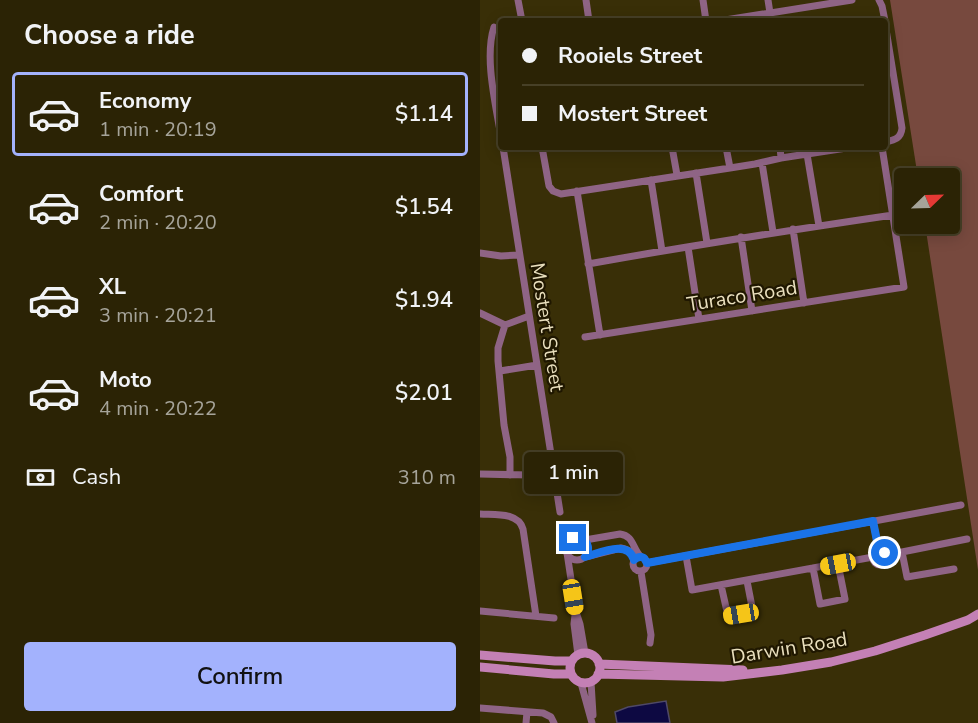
<!DOCTYPE html>
<meta charset="utf-8">
<style>
:root{--surface:#2b2305;--page:#332b0f;--text:#f1f3f6;--muted:#a6a49a;--line:#474027;--accent:#a3b2fd}
body{margin:0;font-family:"Nunito Sans",sans-serif;background:var(--page);color:var(--text);height:100vh;display:flex;flex-direction:column;font-size:22px;white-space:nowrap}
*{box-sizing:border-box;margin:0}
p{font-size:20px;color:var(--muted)}
.icon{flex:none;width:33px;height:33px;fill:none;stroke:currentColor;stroke-width:2;stroke-linecap:round;stroke-linejoin:round}
.map{position:relative;flex:1;overflow:hidden}
.panel{display:flex;flex-direction:column;background:var(--surface);width:480px}
.panel>*{flex:none}
.banner{position:absolute;left:18px;top:18px;width:390px;height:132px;border-radius:6px;box-shadow:0 3px 15px #0003,0 0 0 2px var(--line);display:grid;align-content:center;height:132px;padding:0 24px;background:var(--surface)}
.needle{width:39px;rotate:67deg}
.controls{position:absolute;left:414px;top:168px;display:grid;gap:12px}
.controls a{display:grid;place-items:center;width:66px;height:66px;border-radius:6px;background:var(--surface);box-shadow:0 3px 15px #0003,0 0 0 2px var(--line);font-size:30px}
.end{position:absolute;width:27px;height:27px;margin:-14px;border:8px solid #1a73e8;background:#fff;box-shadow:0 0 0 3px #fff}
.from{border-radius:50%}
.bubble{position:absolute;height:42px;border-radius:6px;background:var(--surface);box-shadow:0 3px 15px #0003,0 0 0 2px var(--line);font-size:20px;font-weight:600;line-height:42px;text-align:center}
.car{position:absolute;width:18px;height:36px;margin:-18px -9px;border-radius:8px;box-shadow:0 0 4px 2px #0007;background:linear-gradient(#f5c518 24%,#345 0 40%,#f5c518 0 76%,#345 0 86%,#f5c518 0)}
.banner b{display:flex;align-items:center;gap:21px;height:57px;font-size:22px}
.banner b+b{border-top:2px solid var(--line)}
.banner i{width:15px;height:15px;background:var(--text)}
ul{padding:0;list-style:none}
li{display:flex;align-items:center;gap:18px;height:84px;margin:0 12px 9px;padding:0 12px;border:3px solid transparent;border-radius:6px}
li div{flex:1}
li b{display:block;font-size:22px}
li em{font-style:normal;font-weight:600}
li.on{border-color:var(--accent)}
li>.icon{width:54px;height:54px;stroke-width:1.5}
h2{padding:0 24px;font-size:27px;line-height:72px}
.pay{display:flex;align-items:center;gap:15px;height:66px;padding:0 24px;font-size:22px}
.pay p{margin-inline-start:auto}
.action{display:flex;gap:12px;margin-top:auto;padding:12px 24px}
.action a{flex:1;height:69px;border-radius:6px;background:var(--accent);color:#111;font-size:24px;font-weight:600;line-height:69px;text-align:center}
main{display:flex;flex:1;min-height:0}
.map>svg:first-child{display:block}
.green{fill:#77493e}
.water{fill:#0d0942;stroke:#4f4967;stroke-width:1.5}
.lines{fill:none;stroke-linecap:round;stroke-linejoin:round}
.street{stroke:#8f6485;stroke-width:7}
.secondary{stroke:#c480b5;stroke-width:9}
.route{stroke:#1a73e8;stroke-width:8}
.labels{text-anchor:middle;dominant-baseline:central;stroke-width:4.5;stroke-linejoin:round;paint-order:stroke}
.street-label{font-size:20px;fill:#e9dfbd;stroke:#1f1700}
</style>
<main>
<section class="panel">
<h2>Choose a ride</h2>
<ul>
<li class="on"><svg class="icon" aria-label="car" viewBox="0 0 24 24"><path d="M5 17H2v-5l4-1 3-4h7l3 4 3 1v5h-3M9 17h6M6 11h13"/><circle cx="7" cy="17" r="2"/><circle cx="17" cy="17" r="2"/></svg><div><b>Economy</b><p>1 min · 20:19</p></div><em>$1.14</em></li>
<li><svg class="icon" aria-label="car" viewBox="0 0 24 24"><path d="M5 17H2v-5l4-1 3-4h7l3 4 3 1v5h-3M9 17h6M6 11h13"/><circle cx="7" cy="17" r="2"/><circle cx="17" cy="17" r="2"/></svg><div><b>Comfort</b><p>2 min · 20:20</p></div><em>$1.54</em></li>
<li><svg class="icon" aria-label="car" viewBox="0 0 24 24"><path d="M5 17H2v-5l4-1 3-4h7l3 4 3 1v5h-3M9 17h6M6 11h13"/><circle cx="7" cy="17" r="2"/><circle cx="17" cy="17" r="2"/></svg><div><b>XL</b><p>3 min · 20:21</p></div><em>$1.94</em></li>
<li><svg class="icon" aria-label="car" viewBox="0 0 24 24"><path d="M5 17H2v-5l4-1 3-4h7l3 4 3 1v5h-3M9 17h6M6 11h13"/><circle cx="7" cy="17" r="2"/><circle cx="17" cy="17" r="2"/></svg><div><b>Moto</b><p>4 min · 20:22</p></div><em>$2.01</em></li>
</ul>
<div class="pay"><svg class="icon" aria-label="cash" viewBox="0 0 24 24"><path d="M3 7h18v10H3z"/><circle cx="12" cy="12" r="2"/></svg>Cash<p>310 m</p></div>
<div class="action"><a>Confirm</a></div>
</section>
<div class="map">
<svg width="498" height="723" viewBox="0 0 498 723">
<rect width="100%" height="100%" fill="#392f07"/>
<!-- green -->
<path class="green" d="M410 0H498V570L445 224H470V178H438Z"/>
<!-- water -->
<path class="water" d="M186 701 190 723H137L135 712 148 707Z"/>
<g class="lines">
<!-- street -->
<path class="street" d="M38 0 42 21
M106 0 109 21
M223 0 226 21
M288 0 290 13
M399 0 402 6 405 21
M239 21 372 0
M405 23 422 128C421 139 414 140 405 142
M14 27C4 58 16 105 21 137
M23 147 80 512
M62 147 69 186 73 191 81 194 250 168 275 164 301 158 373 147
M192 147 197 175
M246 147 250 168
M300 147 301 158
M327 154 339 226
M282 163 293 232
M216 173 227 243
M171 180 182 251
M97 191 120 335
M313 229 324 303
M261 237 272 311
M208 247 219 319
M0 253 21 256 39 255
M108 264C209 246 311 230 413 215
M0 313 25 325 49 316
M25 325 18 348V361L24 425 30 457V475
M105 337 424 287 402 147
M20 371 57 365
M0 474 48 475 74 474
M0 514C15 515 38 512 43 529L56 616
M393 521 399 551
M86 549a11 11 0 1 1 22 0a11 11 0 1 1-22 0Z
M105 540 140 534C154 536 152 548 161 557
M393 558a7 7 0 1 1 14 0a7 7 0 1 1-14 0Z
M422 552 427 577 474 569
M87 553 96 612 100 624 105 653
M407 555 487 539
M206 556 212 590 393 557
M153 564a7 7 0 1 1 14 0a7 7 0 1 1-14 0Z
M105 557 141 548C148 549 153 553 154 560
M167 563 481 505
M333 568 340 604 365 599 358 564
M161 572 171 635 170 643
M241 585 248 616 273 612 267 581
M0 611 74 618
M95 615 94 624 98 655
M111 682 113 715
M101 683 112 723
M0 708 63 713 71 717 74 723
M46 723 47 712"/>
<!-- secondary -->
<path class="secondary" d="M90 668a15 15 0 1 1 30 0a15 15 0 1 1-30 0Z
M0 655 75 661H91
M119 664 263 670
M0 667 74 674H91
M118 674 243 677 302 670 351 662 395 651 445 635 488 620 498 614"/>
</g>
<g class="lines">
<!-- route -->
<path class="route" d="M93 538H101C109 542 110 550 105 557 120 553 148 539 154 560 157 557 160 556 164 558L167 563 393 521 399 551 405 553"/>
</g>
<g class="labels">
<!-- street labels -->
<g class="street-label">
<text transform="translate(262 296) rotate(-9)">Turaco Road</text>
<text transform="translate(67 327) rotate(81)">Mostert Street</text>
<text transform="translate(309 648) rotate(-9)">Darwin Road</text>
</g>
</g>
</svg>
<div class="controls">
<a><svg class="needle" viewBox="-14 -14 28 28"><path d="M0-13l5 13h-10z" fill="#e53935"/><path d="M0 13l5-13h-10z" fill="#a6a49a"/></svg></a>
</div>
<i class="end from" style="left:405px;top:553px"></i>
<i class="end" style="left:93px;top:538px"></i>
<div class="bubble" style="left:44px;top:452px;width:99px">1 min</div>
<i class="car" style="left:358px;top:564px;rotate:259deg"></i>
<i class="car" style="left:93px;top:597px;rotate:171deg"></i>
<i class="car" style="left:261px;top:614px;rotate:261deg"></i>
<div class="banner">
<b><i class="from"></i>Rooiels Street</b>
<b><i></i>Mostert Street</b>
</div>
</div>
</main>
